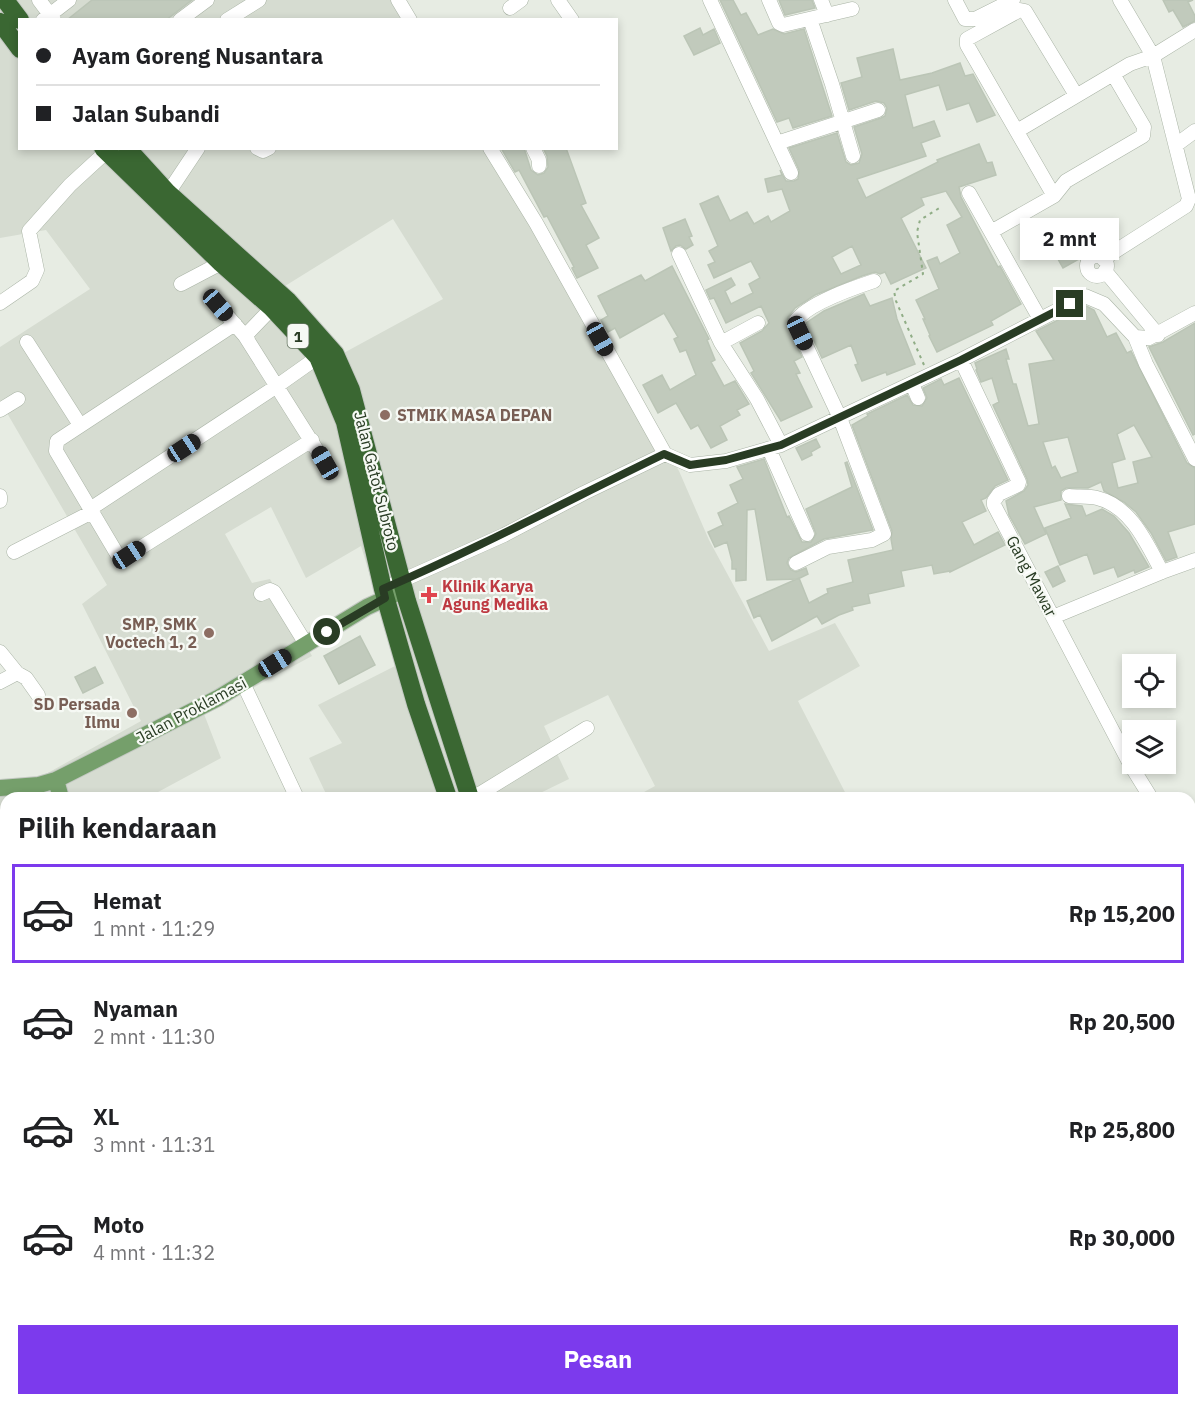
<!DOCTYPE html>
<html lang="id">
<meta charset="utf-8">
<style>
:root{--surface:#fff;--page:#f6f6f6;--text:#202124;--muted:#757577;--line:#e0e0e0;--accent:#7c3aed}
body{margin:0;font-family:"IBM Plex Sans",sans-serif;background:var(--page);color:var(--text);height:100vh;display:flex;flex-direction:column;font-size:22px;white-space:nowrap}
*{box-sizing:border-box;margin:0}
p{font-size:20px;color:var(--muted)}
.icon{flex:none;width:33px;height:33px;fill:none;stroke:currentColor;stroke-width:2;stroke-linecap:round;stroke-linejoin:round}
.map{position:relative;flex:1;overflow:hidden}
.side{position:absolute;left:0px;top:792px;width:1196px;height:614px;display:flex;flex-direction:column;background:var(--surface);border-radius:18px 18px 0 0;box-shadow:0 3px 9px #0003}
.side>*{flex:none}
.banner{position:absolute;left:18px;top:18px;width:600px;height:132px;border-radius:0px;box-shadow:0 3px 9px #0003;display:grid;align-content:center;height:132px;padding:0 18px;background:var(--surface)}
.fabs{position:absolute;left:1122px;top:654px;display:grid;gap:12px}
.fabs a{display:grid;place-items:center;width:54px;height:54px;border-radius:0px;background:var(--surface);box-shadow:0 3px 9px #0003;font-size:30px}
.end{position:absolute;width:27px;height:27px;margin:-14px;border:8px solid #293c24;background:#fff;box-shadow:0 0 0 3px #fff}
.from{border-radius:50%}
.bubble{position:absolute;height:42px;border-radius:0px;background:var(--surface);box-shadow:0 3px 9px #0003;font-size:20px;font-weight:800;line-height:42px;text-align:center}
.car{position:absolute;width:18px;height:36px;margin:-18px -9px;border-radius:8px;box-shadow:0 0 4px 2px #0007;background:linear-gradient(#222 24%,#8ab4d8 0 40%,#222 0 76%,#8ab4d8 0 86%,#222 0)}
.banner b{display:flex;align-items:center;gap:21px;height:57px;font-size:22px}
.banner b+b{border-top:2px solid var(--line)}
.banner i{width:15px;height:15px;background:var(--text)}
ul{padding:0;list-style:none}
li{display:flex;align-items:center;gap:18px;height:99px;margin:0 12px 9px;padding:0 6px;border:3px solid transparent;border-radius:0px}
li div{flex:1}
li b{display:block;font-size:22px}
li em{font-style:normal;font-weight:800}
li.on{border-color:var(--accent)}
li>.icon{width:54px;height:54px;stroke-width:1.5}
h2{padding:0 18px;font-size:27px;line-height:72px}
.action{display:flex;gap:12px;margin-top:auto;padding:12px 18px}
.action a{flex:1;height:69px;border-radius:0px;background:var(--accent);color:#fff;font-size:24px;font-weight:800;line-height:69px;text-align:center}
.map>svg:first-child{display:block}
.built{fill:#d6dcd1;fill-rule:evenodd}
.green{fill:#d2dcbe}
.building{fill:#c1cabc;stroke:#bbc5b6;stroke-width:1.5;fill-rule:evenodd}
.lines{fill:none;stroke-linecap:round;stroke-linejoin:round}
.minor-casing{stroke:#aab4a6;stroke-width:15}
.major-casing{stroke:#c3c8c2;stroke-width:18}
.highway-casing{stroke:#c3c8c2;stroke-width:20}
.path{stroke:#90ad86;stroke-width:2;stroke-dasharray:3 4.5;stroke-linecap:butt}
.minor{stroke:#fff;stroke-width:14}
.major{stroke:#759f6b;stroke-width:16}
.highway{stroke:#3a6732;stroke-width:18}
.route{stroke:#293c24;stroke-width:8}
.education-dot{fill:#8d6e63;stroke:#f6f9f4;stroke-width:2}
.health-dot{fill:#e0444e;stroke:#f6f9f4;stroke-width:2}
.labels{text-anchor:middle;dominant-baseline:central;stroke-width:4.5;stroke-linejoin:round;paint-order:stroke}
.shield{fill:#f6f9f4;stroke:#667562;stroke-width:1.5}
.shield-label{font-size:15px;font-weight:bold;fill:#293c24}
.education-label{font-size:16px;font-weight:bold;fill:#785e54;stroke:#f6f9f4;text-anchor:end}
.street-label{font-size:16px;fill:#293c24;stroke:#f6f9f4}
.health-label{font-size:16px;font-weight:bold;fill:#be3a42;stroke:#f6f9f4;text-anchor:start}
</style>
<div class="map">
<svg width="1195" height="1405" viewBox="0 0 1195 1405">
<rect width="100%" height="100%" fill="#e7ece3"/>
<!-- built -->
<path class="built" d="M0 0H395L407 19 20 20V148L484 149 679 471 709 540 769 651 835 623 860 666 798 701 848 798H633L655 786 608 695 544 726 569 779 530 798H328L309 758 342 743 318 705 397 665 361 546 306 578 271 507 225 534 252 583 270 579 312 656 204 714 221 758 147 798H6V840L0 839V786L28 784 141 721 82 604 107 585 0 401V347L90 289 46 230 0 238ZM393 219 443 299 316 368 256 304Z
M1195 1374V1405H458L456 1400H1190V1376Z"/>
<!-- green -->
<path class="green" d="M171 1400H375L377 1405H156Z"/>
<!-- building -->
<path class="building" d="M92 0H192L166 20H67Z
M720 0H733L741 15 746 13 758 35 773 29 784 34 804 29 832 116 793 128 789 118 777 122Z
M779 0H812L815 8 785 15Z
M1163 0H1193L1188 2 1195 16V21L1183 27 1173 10 1169 12Z
M700 28 703 35 714 29 720 43 694 55 684 36Z
M893 49 900 80 932 73 960 63 965 76 973 74 995 115 977 122 969 103 947 110 939 85 905 95 913 128 934 121 940 136 921 143 926 156 857 179 866 198 938 162 937 160 979 144 987 163 992 162 996 175 959 187 961 197 998 267 1000 266 1021 304 991 321 993 325 937 352 929 336 930 335 923 319H925L916 300 939 289 927 261 937 257 940 264 960 253 947 225 962 217 946 191 921 198 924 205 901 218 926 268 891 284 885 272 880 274 875 272 862 276 815 295 795 308 788 317 787 326 802 357 794 361 800 373 796 374 812 407 781 421 751 373 754 371 740 343 762 331 769 323 761 306 726 323 714 298 710 299 706 290 731 278 735 285 725 291 731 304 753 293 749 284 760 278 751 261 714 278 708 265 715 262 709 251 718 246 700 204 718 196 730 221 747 212 754 224 768 216 771 222 790 211 782 189 768 192 765 179 782 175 780 170 786 181H794L798 179 799 170 789 148 837 133 846 162 851 165 859 163 862 154 854 127 881 118 885 116 887 108 884 103 876 101 849 110 841 83 862 77 857 58ZM852 246 861 265 841 274 832 257Z
M501 148H524L531 170 538 175 544 173 548 167 547 156 543 148H566L586 203 581 205 599 238 586 245 598 268 577 278 572 268 574 267 547 216 544 217 519 170 515 172Z
M685 219 692 236 689 237 693 245 686 249 680 245 676 246 671 251 663 228Z
M1070 243 1079 259 1063 268 1054 252Z
M672 266 709 339 707 340 715 360 711 362 724 386 735 381 749 404 737 410 740 415 720 426 727 440 711 448 698 425 691 429 676 403 658 413 643 385 662 375 670 390 696 375 686 350 680 352 674 339 678 337 664 313 620 338 615 328 608 332 601 320 608 316 598 296 641 275 645 281Z
M864 294 870 306 892 298 897 319 915 364 887 375 886 372 862 381 855 365 858 364 851 345 822 358 806 323 824 311Z
M1086 306 1094 310 1107 337 1116 333 1127 353 1131 351 1187 463 1195 468V524L1168 532 1177 557 1166 561 1151 533 1136 512 1124 502 1104 491 1101 482 1088 488H1066L1061 491V500L1034 507 1046 534 1025 544 1009 515 1006 501 1024 491 1028 485 1027 479 993 405 999 402 992 378 981 382 976 370 977 369 975 363 1006 349 1009 359H1006L1013 384H1016L1028 426 1039 424 1029 364 1054 360 1036 331ZM1134 425 1152 457 1133 462 1138 483 1118 488 1112 463 1125 459 1117 434ZM1068 437 1078 472 1061 478 1055 466 1052 468 1043 442Z
M1195 323V434L1193 435 1149 347 1163 342Z
M959 378 1008 480 995 486 986 498 981 500 986 511 962 522 974 545 998 532 1005 545 950 572V571L934 574 932 565 901 571 904 586 868 594 870 603 852 607 853 610 839 615 822 624 817 616 772 641 760 615 754 618 747 601 799 578 809 603 828 593 827 589 853 582 848 560 893 550 891 539 892 531 852 425 868 416 867 414 907 395 913 405 922 406 927 398 923 388 941 379 944 385Z
M816 439 820 447 811 452 812 455 802 460 796 448Z
M764 459 787 517 789 516 802 542H811L816 534 806 509 852 487 845 463 847 462 873 530 824 539 789 558 787 563 791 570 796 572 806 568 808 574 798 579 767 580 755 509 747 510 746 580 736 581V569H732V561L727 542 715 547 708 532 723 525 718 513 738 503 730 485 743 479 737 467Z
M1065 504 1082 506 1086 516 1102 509 1114 516 1129 533 1149 567 1135 573 1134 570 1118 577 1114 567 1094 574 1087 554 1060 565 1045 528 1071 518Z
M1058 566 1065 581 1053 587 1045 572Z
M360 636 375 665 339 684 324 656Z
M95 667 103 683 83 693 75 677Z"/>
<g class="lines">
<!-- minor casing -->
<g class="minor-casing">
<path id="minor" d="M39 0 54 20
M398 0 410 20
M558 0 572 20
M710 0 791 173
M769 0 779 23 783 25 852 9
M821 0 827 15
M955 0 965 19H975L1013 0
M510 8 521 0
M810 19 832 84 853 156
M43 20 69 0
M180 20 207 0
M227 20 259 0
M1017 131 1130 64 1153 56 1195 30
M777 143 878 110
M1176 145 1195 131
M257 148 263 151 269 148
M490 148 536 223 665 454
M533 148 539 160V166
M168 193 198 148
M969 193 1040 319
M1054 196 967 45V39L1020 10 1025 11 1076 95
M996 229 1054 196 1066 181 1143 136 1144 127 1113 74
M679 254 721 343 757 399 781 445
M1087 266a10 10 0 1 1 20 0a10 10 0 1 1-20 0Z
M1103 259 1186 206 1189 199 1153 56 1120 0
M1105 271 1158 335
M181 284 221 263
M0 303 32 281 37 270 29 231 70 185 106 152
M218 305 245 336 325 463
M235 324 57 441 56 451 117 554 123 558 129 555 312 440
M245 336 272 308
M1135 337 1146 364 1195 459
M27 342 80 425
M721 343 758 323
M961 360 1019 482 1018 485 999 494 994 501V505L1130 764 1151 798
M912 384 918 398
M0 410 18 399
M769 449 807 534
M0 496V501
M1069 496C1078 497 1089 496 1097 498 1131 506 1147 544 1162 572
M90 509 277 386 318 357
M14 552 92 512
M796 563 828 547 872 540 884 534 840 418 795 322C806 304 853 288 874 281
M383 589 504 535 584 493 665 454 690 465 726 461 781 445 961 360 1085 296 1104 304 1135 337 1149 338 1195 313
M261 594 270 590 274 592 306 644
M1053 617 1162 572 1195 560
M0 652 17 673 26 678 38 695
M0 682 17 673
M243 683 297 798
M473 798 587 728
M1190 853 1195 861
M0 891 6 893
M1190 911 1195 907
M0 949 6 948
M0 1010 6 1008
M0 1071 6 1069
M1190 1077 1195 1071
M1190 1099 1195 1109
M0 1135 6 1133
M0 1195 6 1193
M1190 1240 1195 1250
M0 1249 6 1247
M0 1306 6 1304
M0 1362 6 1360
M82 1400 83 1405
M134 1400 136 1405
M41 1405 57 1400
M660 1405 674 1400
M679 1405 692 1400
M897 1405 900 1400"/>
</g>
<!-- major casing -->
<g class="major-casing">
<path id="major" d="M56 780 61 798
M0 788 39 785 56 780 218 698 367 607 404 590"/>
</g>
<!-- highway casing -->
<g class="highway-casing">
<path id="highway" d="M5 0 20 20
M0 22 20 49
M103 148 221 263 272 308 318 357 345 422 383 589 416 704 448 798
M127 148 168 193 288 301 335 354 351 390 407 601 470 798
M817 1400 822 1405
M847 1400 853 1405"/>
</g>
<!-- path -->
<path class="path" d="M924 365 896 301 894 291 923 274 917 232 920 220 941 207"/>
<!-- minor -->
<use href="#minor" class="minor"/>
<!-- major -->
<use href="#major" class="major"/>
<!-- highway -->
<use href="#highway" class="highway"/>
</g>
<g class="lines">
<!-- route -->
<path class="route" d="M327 632 385 598 383 589C479 548 571 499 664 454L690 465 726 460 781 445 961 360 1070 304"/>
</g>
<!-- markers -->
<g class="education-dot">
<circle cx="385" cy="415" r="6"/>
<circle cx="209" cy="633" r="6"/>
<circle cx="132" cy="713" r="6"/>
</g>
<path class="health-dot" d="M426 586h6v6h6v6h-6v6h-6v-6h-6v-6h6z"/>
<g class="labels">
<!-- shield labels -->
<rect class="shield" x="287.5" y="324" width="21" height="24" rx="4.5"/>
<g class="shield-label">
<text x="298" y="336">1</text>
</g>
<!-- education labels -->
<g class="education-label">
<text x="397" y="415" text-anchor="start">STMIK MASA DEPAN</text>
<text x="197" y="624">SMP, SMK<tspan x="197" dy="18">Voctech 1, 2</tspan></text>
<text x="120" y="704">SD Persada<tspan x="120" dy="18">Ilmu</tspan></text>
</g>
<!-- street labels -->
<g class="street-label">
<text transform="translate(377 481) rotate(76)">Jalan Gatot Subroto</text>
<text transform="translate(1032 576) rotate(62)">Gang Mawar</text>
<text transform="translate(191 710) rotate(-28)">Jalan Proklamasi</text>
</g>
<!-- health labels -->
<g class="health-label">
<text x="442" y="586">Klinik Karya<tspan x="442" dy="18">Agung Medika</tspan></text>
</g>
</g>
</svg>
<div class="fabs">
<a><svg class="icon" aria-label="locate" viewBox="0 0 24 24"><circle cx="12" cy="12" r="6"/><path d="M12 2v4M12 18v4M2 12h4M18 12h4"/></svg></a>
<a><svg class="icon" aria-label="layers" viewBox="0 0 24 24"><path d="M12 4l9 5-9 5-9-5zM3 14l9 5 9-5"/></svg></a>
</div>
<i class="end from" style="left:327px;top:632px"></i>
<i class="end" style="left:1070px;top:304px"></i>
<div class="bubble" style="left:1020px;top:218px;width:99px">2 mnt</div>
<i class="car" style="left:218px;top:305px;rotate:139deg"></i>
<i class="car" style="left:800px;top:333px;rotate:155deg"></i>
<i class="car" style="left:600px;top:339px;rotate:151deg"></i>
<i class="car" style="left:184px;top:448px;rotate:57deg"></i>
<i class="car" style="left:325px;top:463px;rotate:330deg"></i>
<i class="car" style="left:129px;top:555px;rotate:57deg"></i>
<i class="car" style="left:275px;top:663px;rotate:58deg"></i>
<div class="banner">
<b><i class="from"></i>Ayam Goreng Nusantara</b>
<b><i></i>Jalan Subandi</b>
</div>
<section class="side">
<h2>Pilih kendaraan</h2>
<ul>
<li class="on"><svg class="icon" aria-label="car" viewBox="0 0 24 24"><path d="M5 17H2v-5l4-1 3-4h7l3 4 3 1v5h-3M9 17h6M6 11h13"/><circle cx="7" cy="17" r="2"/><circle cx="17" cy="17" r="2"/></svg><div><b>Hemat</b><p>1 mnt · 11:29</p></div><em>Rp 15,200</em></li>
<li><svg class="icon" aria-label="car" viewBox="0 0 24 24"><path d="M5 17H2v-5l4-1 3-4h7l3 4 3 1v5h-3M9 17h6M6 11h13"/><circle cx="7" cy="17" r="2"/><circle cx="17" cy="17" r="2"/></svg><div><b>Nyaman</b><p>2 mnt · 11:30</p></div><em>Rp 20,500</em></li>
<li><svg class="icon" aria-label="car" viewBox="0 0 24 24"><path d="M5 17H2v-5l4-1 3-4h7l3 4 3 1v5h-3M9 17h6M6 11h13"/><circle cx="7" cy="17" r="2"/><circle cx="17" cy="17" r="2"/></svg><div><b>XL</b><p>3 mnt · 11:31</p></div><em>Rp 25,800</em></li>
<li><svg class="icon" aria-label="car" viewBox="0 0 24 24"><path d="M5 17H2v-5l4-1 3-4h7l3 4 3 1v5h-3M9 17h6M6 11h13"/><circle cx="7" cy="17" r="2"/><circle cx="17" cy="17" r="2"/></svg><div><b>Moto</b><p>4 mnt · 11:32</p></div><em>Rp 30,000</em></li>
</ul>
<div class="action"><a>Pesan</a></div>
</section>
</div>
